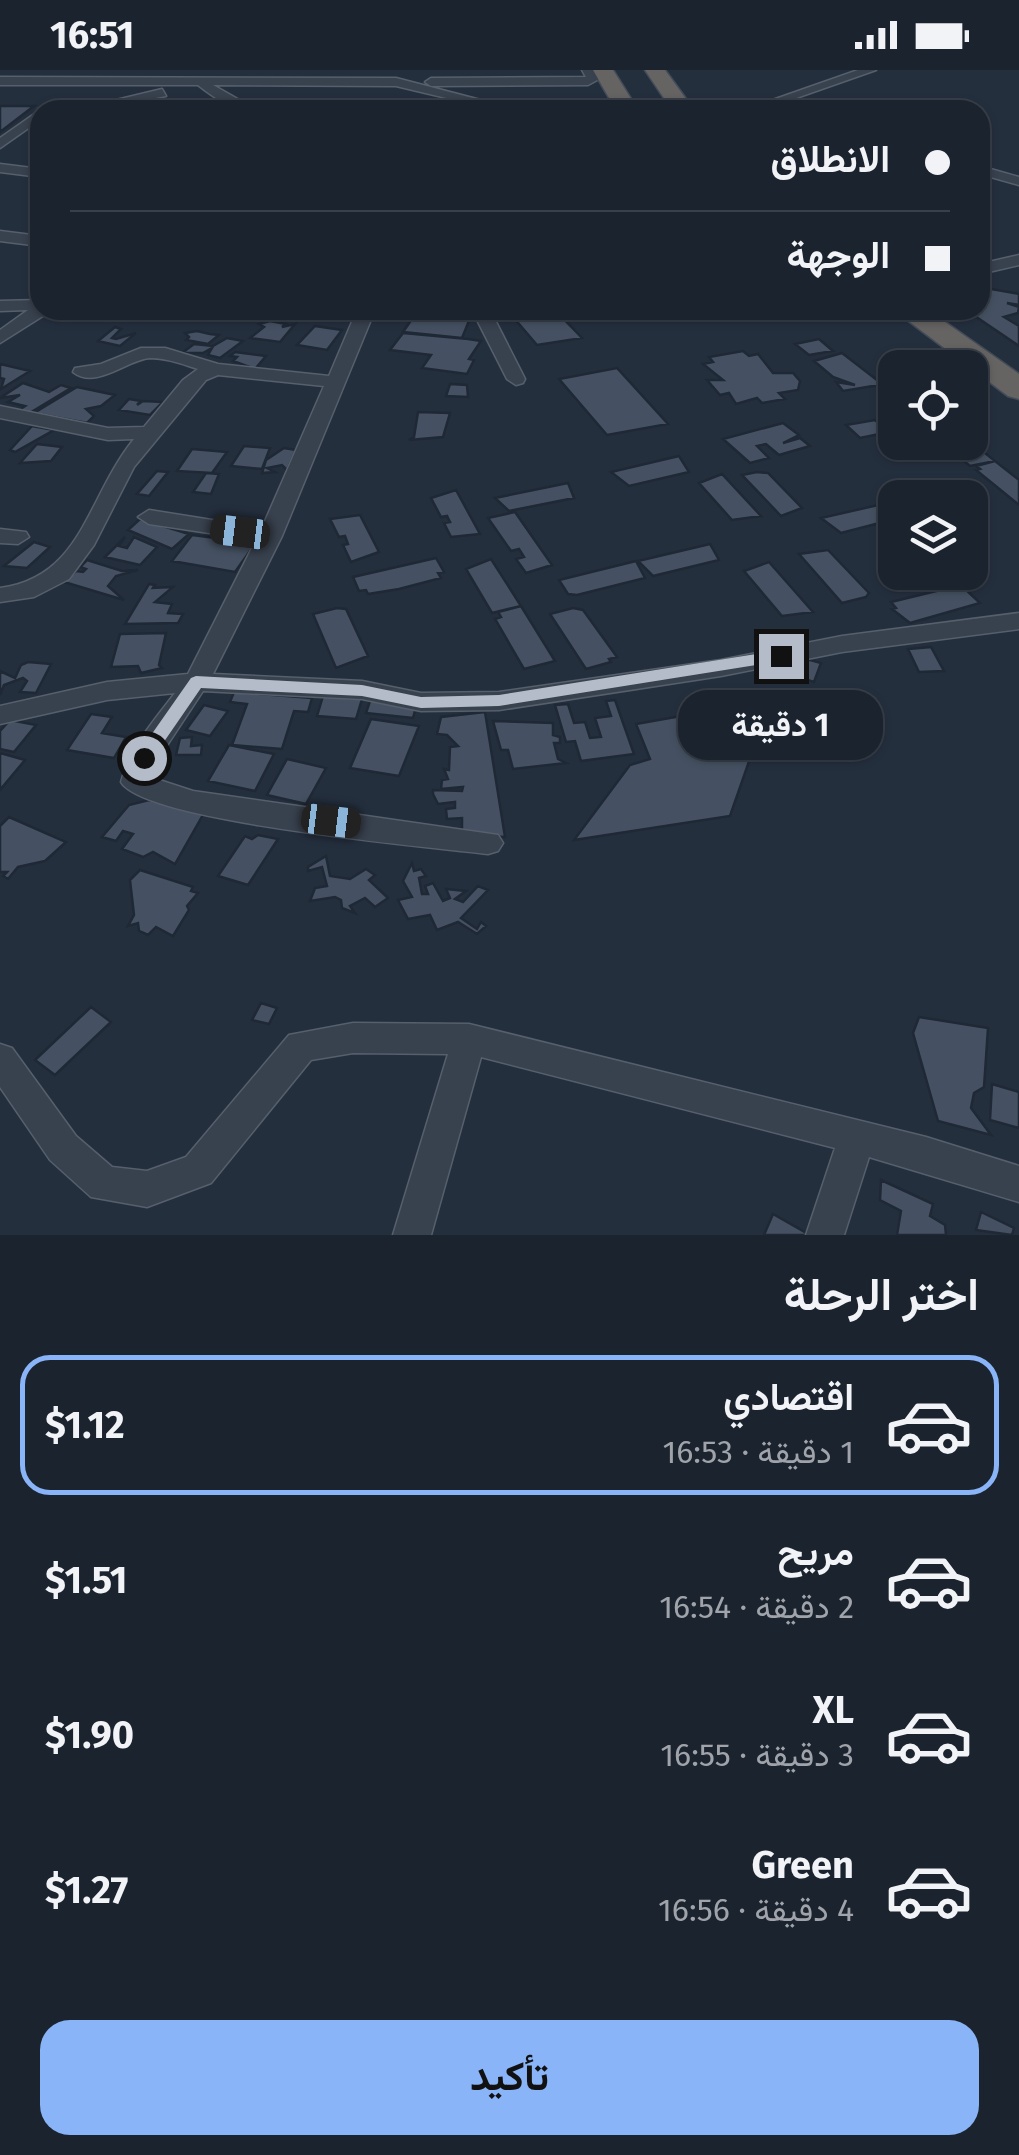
<!DOCTYPE html>
<html lang="ar">
<meta charset="utf-8">
<style>
:root{--surface:#1b232e;--page:#282f3a;--text:#f1f3f6;--muted:#a0a4aa;--line:#39404a;--accent:#8ab4f8}
body{margin:0;font-family:"Fira Sans",Vazirmatn,sans-serif;background:var(--page);color:var(--text);direction:rtl;height:100vh;display:flex;flex-direction:column;font-size:38px;white-space:nowrap}
*{box-sizing:border-box;margin:0}
p{font-size:32px;color:var(--muted)}
.icon{flex:none;width:55px;height:55px;fill:none;stroke:currentColor;stroke-width:2;stroke-linecap:round;stroke-linejoin:round}
.map{position:relative;height:1165px;overflow:hidden;direction:ltr}
.drawer{display:flex;flex-direction:column;background:var(--surface);flex:1}
.drawer>*{flex:none}
.top-card{position:absolute;left:30px;top:30px;width:960px;height:220px;border-radius:30px;box-shadow:0 2px 8px #0004,0 0 0 2px var(--line);direction:rtl;display:grid;align-content:center;height:220px;padding:0 40px;background:var(--surface)}
.fabs{position:absolute;left:878px;top:280px;display:grid;gap:20px}
.fabs a{display:grid;place-items:center;width:110px;height:110px;border-radius:20px;background:var(--surface);box-shadow:0 2px 8px #0004,0 0 0 2px var(--line);font-size:50px}
.end{position:absolute;width:45px;height:45px;margin:-22px;border:12px solid #b4bcc9;background:#111;box-shadow:0 0 0 5px #111}
.from{border-radius:50%}
.bubble{position:absolute;height:70px;border-radius:30px;background:var(--surface);box-shadow:0 2px 8px #0004,0 0 0 2px var(--line);font-size:32px;font-weight:700;line-height:70px;text-align:center;direction:rtl}
.car{position:absolute;width:30px;height:60px;margin:-30px -15px;border-radius:12px;box-shadow:0 0 8px 2px #0007;background:linear-gradient(#222 24%,#8ab4d8 0 40%,#222 0 76%,#8ab4d8 0 86%,#222 0)}
.top-card b{display:flex;align-items:center;gap:35px;height:95px;font-size:38px}
.top-card b+b{border-top:2px solid var(--line)}
.top-card i{width:25px;height:25px;background:var(--text)}
ul{padding:0;list-style:none}
li{display:flex;align-items:center;gap:30px;height:140px;margin:0 20px 15px;padding:0 20px;border:5px solid transparent;border-radius:30px}
li div{flex:1}
li b{display:block;font-size:38px}
li em{font-style:normal;font-weight:700}
li.selected{border-color:var(--accent)}
li>.icon{width:90px;height:90px;stroke-width:1.5}
h2{padding:0 40px;font-size:45px;line-height:120px}
.cta{display:flex;gap:20px;margin-top:auto;padding:20px 40px}
.cta a{flex:1;height:115px;border-radius:30px;background:var(--accent);color:#111;font-size:40px;font-weight:700;line-height:115px;text-align:center}
.status{display:flex;justify-content:space-between;align-items:center;height:70px;padding:0 50px;background:var(--surface);direction:ltr}
.status svg{height:28px;fill:currentColor}
.map>svg:first-child{display:block}
.building{fill:#455162;stroke:#1f2835;stroke-width:2.5}
.lines{fill:none;stroke-linecap:round;stroke-linejoin:round}
.minor-casing{stroke:#565f6c;stroke-width:3}
.trunk-casing{stroke:#434c59;stroke-width:3}
.minor{fill:#38414e;fill-rule:evenodd}
.trunk{fill:#656462;fill-rule:evenodd}
.route{fill:#b4bcc9}
</style>
<div class="status"><b>16:51</b><svg viewBox="0 0 49 12"><path d="M0 12V9h3v3zM5 12V6h3v6zM10 12V3h3v9zM15 12V0h3v12zM26 1h20v11H26zM47 4h2v5h-2z"/></svg></div>
<div class="map">
<svg width="1019" height="1165" viewBox="0 0 1019 1165">
<rect width="100%" height="100%" fill="#242f3e"/>
<!-- building -->
<path class="building" d="M300 30 306 32 325 36 318 40 284 37Z
M0 36H34L0 62Z
M980 217 1019 224V235L1007 233 1019 237 1018 243 1004 247 1019 256V276L966 240H980Z
M428 240H458L473 241 462 268 403 262 414 246 422 247Z
M507 240H555L582 268 537 275Z
M270 251 286 254 282 257 295 254 280 272 250 268 264 257 259 254Z
M315 256 342 260 327 280 297 275Z
M115 257 121 259 112 268 116 269 136 263 120 276 98 271Z
M197 261 210 264 219 265 208 274 186 270 189 267 185 263Z
M403 263 468 269 481 271 469 289 474 290 467 304 422 298 431 285 390 280Z
M227 268 243 271 220 288 208 285 212 278 203 283H182L194 274 213 276Z
M819 269 833 281 809 285 795 274Z
M743 281 749 286 758 284 773 303H793L800 311 798 320 779 323 785 329 762 333 757 328 736 334 729 323 720 325 707 310H723L703 294 713 292 709 287Z
M235 282 266 286 255 299 233 291 237 287 230 286Z
M842 283 877 310 879 315 843 321 836 312 855 315 833 307 814 291Z
M0 294 30 301 1 319 4 309 0 308Z
M617 298 668 354 607 365 559 309Z
M23 313 49 322 61 315 71 318 28 344 19 340 25 336 8 332 20 325 0 328Z
M450 314 467 315 468 327 446 326Z
M77 317 115 325 101 336 86 339 94 346 87 353 34 343Z
M129 329 141 331 137 335 143 331 163 332 150 345 119 340Z
M418 342 450 343 443 367 409 370 414 367Z
M875 350 889 362 860 368 846 355Z
M783 353 799 365 783 373 800 368 810 376 779 385 766 374 757 376 769 388 750 393 723 369Z
M32 356 54 360 15 382 10 380Z
M970 371 995 391 970 396 941 372Z
M37 374 62 377 51 391 20 393Z
M244 376 270 378 262 399 231 396Z
M284 378 296 380 287 400 282 395 267 398 275 402 262 403 266 390Z
M192 379 227 382 212 403 177 401Z
M679 386 689 402 629 416 611 402Z
M995 391 1019 410V435L976 400 980 399 976 396Z
M157 401 168 402 149 426 137 424Z
M757 402 768 403 802 438 781 446 742 405Z
M206 403 219 404 211 424 193 422Z
M722 404 761 446 732 450 699 413Z
M568 413 574 428 509 441 495 428Z
M956 415 970 428H907Z
M456 420 480 464 451 467 444 453 450 452 447 446 441 447 431 428Z
M887 433 895 440V449L841 463 821 448Z
M515 442 552 495 526 503 516 489 524 487 519 479 511 481 488 448Z
M360 445 379 482 351 492 343 475 348 474 345 466 339 467 330 449Z
M140 449 189 464 172 479 128 460Z
M192 465 224 469 257 471 235 502 172 491Z
M125 467 119 476 127 478 134 467 157 477 140 495 105 487Z
M34 472 50 477 27 498 4 496Z
M710 474 719 490 653 506 638 491Z
M828 480 869 523 866 527 842 533 799 484Z
M436 488 444 502 438 503 441 508 399 519 368 524 366 520 359 521 353 507Z
M491 489 521 536 492 543 466 499Z
M87 490 122 501 138 500 116 506 108 516 124 530 64 512 76 501 83 502 86 499 80 497Z
M636 491 645 508 577 525 568 524 559 510Z
M769 492 813 542 782 546 744 501Z
M149 514 155 515 153 518 173 517 155 532 172 534 168 543 183 544 178 553 125 554Z
M961 515 980 533 910 553 892 539 896 538 891 532Z
M521 536 555 591 524 599 495 549 501 547 498 542Z
M337 538 346 539 368 586 336 598 313 544Z
M573 538 583 540 617 587 609 589 611 592 586 599 550 544Z
M166 563 159 595 162 598 141 603 138 596 111 597 120 564Z
M931 577 944 601 919 602 908 579Z
M803 588 821 593 814 612 795 606Z
M28 592 51 594 36 623 20 622 27 611 23 608 4 615 0 625V601L15 608 21 595Z
M234 622 312 628 308 642 294 641 282 679 232 675 247 634 230 632Z
M372 625 418 630 413 648 366 643Z
M323 626 362 629 356 649 317 646Z
M615 630 634 684 581 691 575 671 566 672 555 635 568 634 574 653 585 652 590 668 601 667 595 648 611 646 606 631Z
M749 634 747 656 761 657 730 746 574 770 630 695 650 689 636 654Z
M204 635 228 641 210 666 186 660Z
M485 642 505 767 462 765V748L447 749 446 739 455 738V732L438 734 433 724V720L462 721 463 717 441 719 442 710 448 709 444 699 449 700 450 677 458 676 447 665 437 664 441 647Z
M91 644 112 647 102 663 126 667 114 688 67 680Z
M371 649 419 656 399 706 350 698Z
M10 650 36 655 14 682 0 679V661Z
M493 651 553 653V665L560 667V673H554L558 689 566 693 513 699 508 680H501Z
M192 667 191 676 202 675 201 685H176L180 668Z
M229 675 274 684 255 721 208 711Z
M0 683 25 690 0 720Z
M287 689 326 698 306 734 267 725Z
M149 730 204 743 175 794 153 782 143 787 122 779 133 764 123 761 116 771 102 767 129 735Z
M9 747 66 772 45 791 18 797 8 809 3 806 7 802H0V756Z
M258 765 278 769 248 815 218 806 245 766 252 769Z
M326 786 330 806 350 809 366 799 375 805 369 810 388 828 375 837 365 828 350 836 355 843 342 838 341 830 335 827 310 831 315 818 327 816 322 797 308 801V797Z
M412 793 414 801 421 799 426 806 419 808 422 824H428L425 816 433 813 443 831 450 828 446 819 466 821 455 829 463 832 478 816 488 820 461 848 477 859 481 852 486 856 477 864 458 852 437 860 430 845 408 849 398 830 412 827 403 811Z
M140 800 193 817 191 821 198 823 187 836 189 840 173 866 156 857 148 865 139 861 138 853 128 856 134 845 130 810Z
M261 933 277 938 269 954 252 950Z
M91 937 111 952 55 1005 35 990Z
M919 947 988 958 984 1017 974 1023 971 1038 991 1065 938 1051 913 963Z
M992 1014 1019 1022V1058L990 1050Z
M881 1110 933 1134 930 1146 945 1155 946 1165H897L901 1141 880 1130Z
M981 1142 1014 1158 1012 1165 976 1160Z
M773 1144 810 1165H764Z"/>
<g class="lines">
<!-- minor casing -->
<g class="minor-casing">
<path id="minor" d="M582 0H594L599 9 588 15 431 16 425 12 431 8 586 7Z
M858 0H876L762 40H744Z
M0 7 396 8 519 40H497L396 16 213 15 257 40C232 40 217 30 198 15H0Z
M162 19 166 26 118 35 112 31Z
M40 40V50L0 78V68Z
M0 94 40 99V107L0 102Z
M980 96 1019 107V115L980 104Z
M0 161 40 166V176L0 171Z
M1019 185V195L980 204V194Z
M40 230V240H49L46 244 0 273V260L28 240 0 241V231Z
M357 240H375L282 466 213 604 362 611 421 623 499 622 721 590 842 566 1019 543V559L842 582 721 606 499 640 421 641 362 629 203 621 152 698 150 707 193 721 498 765 503 773 498 781 488 784C431 777 144 752 121 712 130 677 154 651 175 623L107 630 0 654V636L107 612 188 604 256 470 149 454 138 447 149 440 262 458 324 316 218 305 206 310 134 397 94 475 69 509 34 527 0 532V518C83 507 86 428 134 369L108 370 0 348V336L108 358 144 357 183 310 198 299C182 294 167 288 150 288 126 290 96 320 73 302L75 298 101 294 141 278H165L218 294 329 306Z
M472 240H490L525 309 523 313 516 315 507 309Z
M0 459 26 462 29 467 18 474 0 473Z
M353 953 469 954 926 1067 1019 1096V1132L869 1087 844 1165H806L835 1078 481 987 431 1165H393L448 984 353 983 311 990 211 1113 147 1137 91 1127 50 1090 0 1017V974L12 978 76 1066 112 1097 147 1101 186 1087 289 965Z"/>
</g>
<!-- trunk casing -->
<g class="trunk-casing">
<path id="trunk" d="M593 0H613L638 40H616Z
M645 0H665L694 40H672Z
M894 240H928L1019 304V329L1008 326Z"/>
</g>
<!-- minor -->
<use href="#minor" class="minor"/>
<!-- trunk -->
<use href="#trunk" class="trunk"/>
</g>
<!-- route -->
<path class="route" d="M781 580 789 586 787 590 499 636 421 638 362 626 201 618 150 692 144 694 135 688 191 608 196 606 362 615 421 627 499 625Z"/>
</svg>
<div class="fabs">
<a><svg class="icon" aria-label="locate" viewBox="0 0 24 24"><circle cx="12" cy="12" r="6"/><path d="M12 2v4M12 18v4M2 12h4M18 12h4"/></svg></a>
<a><svg class="icon" aria-label="layers" viewBox="0 0 24 24"><path d="M12 4l9 5-9 5-9-5zM3 14l9 5 9-5"/></svg></a>
</div>
<i class="end from" style="left:144px;top:688px"></i>
<i class="end" style="left:781px;top:586px"></i>
<div class="bubble" style="left:678px;top:620px;width:205px">1 دقيقة</div>
<i class="car" style="left:240px;top:462px;rotate:277deg"></i>
<i class="car" style="left:331px;top:751px;rotate:97deg"></i>
<div class="top-card">
<b><i class="from"></i>الانطلاق</b>
<b><i></i>الوجهة</b>
</div>
</div>
<section class="drawer">
<h2>اختر الرحلة</h2>
<ul>
<li class="selected"><svg class="icon" aria-label="car" viewBox="0 0 24 24"><path d="M5 17H2v-5l4-1 3-4h7l3 4 3 1v5h-3M9 17h6M6 11h13"/><circle cx="7" cy="17" r="2"/><circle cx="17" cy="17" r="2"/></svg><div><b>اقتصادي</b><p>1 دقيقة · 16:53</p></div><em>$1.12</em></li>
<li><svg class="icon" aria-label="car" viewBox="0 0 24 24"><path d="M5 17H2v-5l4-1 3-4h7l3 4 3 1v5h-3M9 17h6M6 11h13"/><circle cx="7" cy="17" r="2"/><circle cx="17" cy="17" r="2"/></svg><div><b>مريح</b><p>2 دقيقة · 16:54</p></div><em>$1.51</em></li>
<li><svg class="icon" aria-label="car" viewBox="0 0 24 24"><path d="M5 17H2v-5l4-1 3-4h7l3 4 3 1v5h-3M9 17h6M6 11h13"/><circle cx="7" cy="17" r="2"/><circle cx="17" cy="17" r="2"/></svg><div><b>XL</b><p>3 دقيقة · 16:55</p></div><em>$1.90</em></li>
<li><svg class="icon" aria-label="car" viewBox="0 0 24 24"><path d="M5 17H2v-5l4-1 3-4h7l3 4 3 1v5h-3M9 17h6M6 11h13"/><circle cx="7" cy="17" r="2"/><circle cx="17" cy="17" r="2"/></svg><div><b>Green</b><p>4 دقيقة · 16:56</p></div><em>$1.27</em></li>
</ul>
<div class="cta"><a>تأكيد</a></div>
</section>
